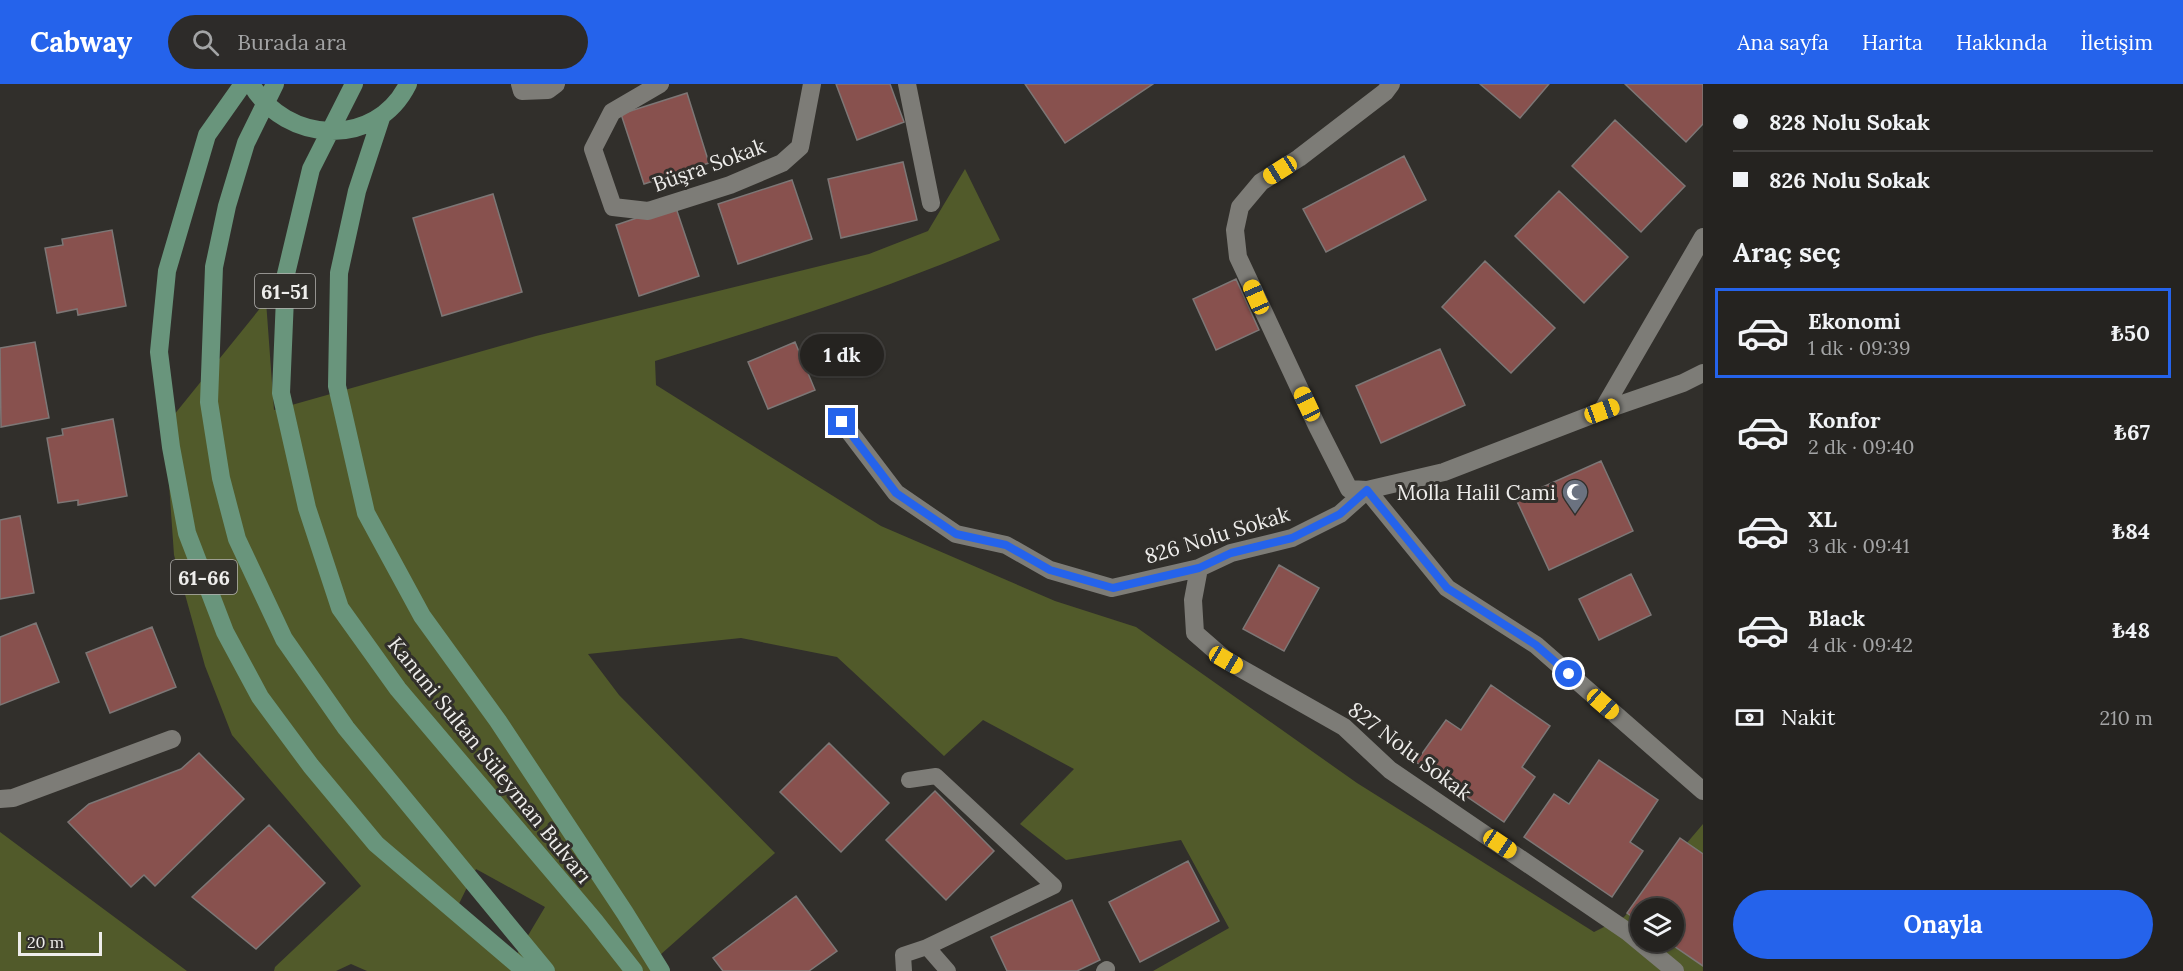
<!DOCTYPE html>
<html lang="tr">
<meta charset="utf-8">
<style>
:root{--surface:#252320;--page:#2d2b29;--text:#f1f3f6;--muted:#a3a4a5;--line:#42403e;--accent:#2563eb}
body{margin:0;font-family:Lora,serif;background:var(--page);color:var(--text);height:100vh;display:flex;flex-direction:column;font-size:22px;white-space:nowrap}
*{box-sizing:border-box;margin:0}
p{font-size:20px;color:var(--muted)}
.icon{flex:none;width:33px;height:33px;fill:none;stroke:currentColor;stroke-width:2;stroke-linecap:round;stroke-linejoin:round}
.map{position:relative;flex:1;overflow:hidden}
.panel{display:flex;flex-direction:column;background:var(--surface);width:480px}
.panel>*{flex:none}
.hud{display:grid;align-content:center;height:132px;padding:0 30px;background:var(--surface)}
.controls{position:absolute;left:1630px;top:814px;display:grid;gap:12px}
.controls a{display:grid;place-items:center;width:54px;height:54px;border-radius:50%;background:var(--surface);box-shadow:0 2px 4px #0004,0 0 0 2px var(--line);font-size:30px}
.scale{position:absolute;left:18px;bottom:15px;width:84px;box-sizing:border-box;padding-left:6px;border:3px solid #eeedeb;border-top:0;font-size:16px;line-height:21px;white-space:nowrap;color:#eeedeb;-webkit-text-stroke:4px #312f2b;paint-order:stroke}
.end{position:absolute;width:27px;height:27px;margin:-14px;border:8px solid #2563eb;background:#fff;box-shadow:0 0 0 3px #fff}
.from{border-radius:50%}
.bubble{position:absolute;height:42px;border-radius:21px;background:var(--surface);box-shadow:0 2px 4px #0004,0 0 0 2px var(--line);font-size:20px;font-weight:700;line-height:42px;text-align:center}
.car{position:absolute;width:18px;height:36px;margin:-18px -9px;border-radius:8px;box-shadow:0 0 4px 2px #0007;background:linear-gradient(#f5c518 24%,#345 0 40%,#f5c518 0 76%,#345 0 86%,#f5c518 0)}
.hud b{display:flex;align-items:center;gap:21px;height:57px;font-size:22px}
.hud b+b{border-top:2px solid var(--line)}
.hud i{width:15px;height:15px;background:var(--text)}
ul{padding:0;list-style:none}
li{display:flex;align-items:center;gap:18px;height:90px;margin:0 12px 9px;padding:0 18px;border:3px solid transparent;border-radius:0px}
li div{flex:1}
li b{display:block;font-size:22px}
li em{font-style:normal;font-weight:700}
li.on{border-color:var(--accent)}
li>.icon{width:54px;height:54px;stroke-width:1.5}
h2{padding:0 30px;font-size:27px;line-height:72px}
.pay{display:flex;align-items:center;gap:15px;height:66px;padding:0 30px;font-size:22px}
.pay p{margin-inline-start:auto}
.cta{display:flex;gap:12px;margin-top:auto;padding:12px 30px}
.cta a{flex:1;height:69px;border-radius:36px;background:var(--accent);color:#fff;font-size:24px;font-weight:700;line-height:69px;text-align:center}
header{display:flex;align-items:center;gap:36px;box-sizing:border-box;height:84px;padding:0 30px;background:var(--accent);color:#fff}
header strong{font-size:28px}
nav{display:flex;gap:33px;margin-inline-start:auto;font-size:21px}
.search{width:420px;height:54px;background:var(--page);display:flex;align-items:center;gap:15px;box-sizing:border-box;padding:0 21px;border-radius:33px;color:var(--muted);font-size:22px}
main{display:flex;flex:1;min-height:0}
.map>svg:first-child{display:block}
.green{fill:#515a2a;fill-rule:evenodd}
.building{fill:#88514e;stroke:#7d7776;stroke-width:1.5}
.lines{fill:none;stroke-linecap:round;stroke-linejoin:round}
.service{stroke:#7d7c77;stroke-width:16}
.minor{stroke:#7d7c77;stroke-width:18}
.primary{stroke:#69957c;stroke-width:18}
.route{stroke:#2563eb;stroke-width:8}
.labels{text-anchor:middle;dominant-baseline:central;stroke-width:6;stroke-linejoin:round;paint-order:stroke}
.shield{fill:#312f2b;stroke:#b5b4b1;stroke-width:1.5}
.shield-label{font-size:20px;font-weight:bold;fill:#eeedeb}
.street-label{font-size:21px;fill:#eeedeb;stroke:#312f2b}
.poi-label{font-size:21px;fill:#eeedeb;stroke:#312f2b;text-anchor:end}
</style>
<header>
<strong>Cabway</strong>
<div class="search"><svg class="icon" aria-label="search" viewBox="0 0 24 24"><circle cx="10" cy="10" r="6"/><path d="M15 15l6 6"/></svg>Burada ara</div>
<nav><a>Ana sayfa</a><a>Harita</a><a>Hakkında</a><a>İletişim</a></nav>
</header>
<main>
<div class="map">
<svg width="1703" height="887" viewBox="0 0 1703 887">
<rect width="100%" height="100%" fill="#312f2b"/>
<!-- green -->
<path class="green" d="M965 85 1000 156C888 205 772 241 655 277L656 301 881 442 1055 517 1136 543 1357 699 1594 848 1624 833 1703 740V887H1153L1229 844 1181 756 1066 776 1020 740 1074 685 983 636 944 672 837 573 741 554 588 570 619 611 775 769 651 879 656 887H367L351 880 336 887H274L275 883 361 802 232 651 205 582 174 471 165 342 266 217 274 326 536 252 869 170 928 147ZM476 785 545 823 514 875 452 834ZM1641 825H1674V858H1641Z
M0 748 187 887H0Z"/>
<!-- building -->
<path class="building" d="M836 0H890L904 38 857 56Z
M1025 0H1153L1065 59Z
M1480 0H1549L1520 34Z
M1625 0H1703V40L1686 58Z
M687 9 709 79 644 100 621 30Z
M1615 36 1685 102 1641 148 1572 82Z
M1404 72 1426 116 1326 168 1303 125Z
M903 78 917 136 841 154 828 95Z
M792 96 812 155 738 180 718 120Z
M1559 107 1628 173 1584 219 1515 152Z
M493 110 522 208 442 232 413 134Z
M675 121 699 192 639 212 616 141Z
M112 146 126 222 78 231 77 225 57 229 45 164 63 161 62 155Z
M1485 177 1555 244 1511 289 1442 223Z
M1236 195 1259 246 1216 266 1193 215Z
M35 258 49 334 1 343 0 264Z
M795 258 815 306 768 325 748 278Z
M1440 265 1465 321 1381 359 1356 302Z
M113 335 127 412 78 421V416L58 419 47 354 63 351 62 345Z
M1601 377 1633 447 1549 486 1516 415Z
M20 432 34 509 0 515V436Z
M1279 481 1319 504 1284 567 1243 545Z
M1631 490 1651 531 1599 556 1579 515Z
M36 539 59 598 0 621V553Z
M152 543 176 603 110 629 86 569Z
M1491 601 1550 642 1522 683 1535 693 1504 738 1416 678 1446 636 1461 646Z
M829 659 889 719 841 768 780 708Z
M199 669 244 715 155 802 144 791 131 803 68 738 89 720 181 685Z
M1599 676 1658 716 1630 758 1643 767 1612 813 1524 753 1554 710 1569 720Z
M935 707 994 767 946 816 886 756Z
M269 741 325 799 256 865 192 813Z
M1680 754 1703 770V882L1668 858H1674V825H1641V839L1627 829Z
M1188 777 1219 837 1140 878 1109 818Z
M796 812 837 867 809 887H723L713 874Z
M1072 816 1100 876 1077 887H1007L991 853Z"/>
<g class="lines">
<!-- service -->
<path class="service" d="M909 696 936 692 1054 802 927 863
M904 887 903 871 927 863 948 887
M1104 887 1107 885"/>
<!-- minor -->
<path class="minor" d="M520 0 522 7 548 6 556 0
M660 0 612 28 593 65 613 123 648 127 730 101 782 79 800 63 812 0
M907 0 931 119
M1391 0 1385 8 1299 74 1261 98 1240 123 1235 146 1238 173 1317 342 1349 405 1367 406 1447 504 1536 561 1703 707
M1602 327 1703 153
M842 338 896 409 956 450 1006 461 1050 486 1112 504 1199 484 1231 469 1292 454 1340 430 1367 406 1444 388 1602 327 1683 299 1703 289
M1199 484 1193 516 1195 549 1226 576 1344 643 1390 686 1628 848 1675 887
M0 715 13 714 172 655"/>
<!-- primary -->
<path class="primary" d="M243 0 207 51 167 187 159 268 171 363 187 449 225 548 260 613 311 682 376 760 525 887
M251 0C286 60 376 65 408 0
M275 0 246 59 227 122 214 183 209 318 221 394 237 455 284 555 346 644 546 887
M354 0 311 85 286 190 281 309 307 424 340 524 398 605 594 836 634 887
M382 31 357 107 339 189 337 302 366 429 422 532 498 637 625 829 661 887"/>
</g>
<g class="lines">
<!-- route -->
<path class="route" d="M842 338 896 409 956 450 1006 461 1050 486 1113 504 1199 484 1231 469 1292 454 1340 430 1367 406 1447 504 1536 561 1569 590"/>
</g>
<!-- icons -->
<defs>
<g id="mosque-pin" transform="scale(1.35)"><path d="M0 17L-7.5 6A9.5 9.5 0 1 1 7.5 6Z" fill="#6b7280" stroke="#312f2b"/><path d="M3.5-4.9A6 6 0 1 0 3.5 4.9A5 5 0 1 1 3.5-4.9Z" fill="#fff"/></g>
</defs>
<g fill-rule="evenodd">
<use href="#mosque-pin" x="1575" y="408"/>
</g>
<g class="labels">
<!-- shield labels -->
<g class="shield">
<rect x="255" y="190" width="60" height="34" rx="4.5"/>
<rect x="171" y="476" width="66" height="34" rx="4.5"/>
</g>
<g class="shield-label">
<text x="285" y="207">61-51</text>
<text x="204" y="493">61-66</text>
</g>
<!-- street labels -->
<g class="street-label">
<text transform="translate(709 81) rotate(-20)">Büşra Sokak</text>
<text transform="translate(1217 451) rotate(-17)">826 Nolu Sokak</text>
<text transform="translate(1410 667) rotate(37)">827 Nolu Sokak</text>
<text transform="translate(490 676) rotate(51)">Kanuni Sultan Süleyman Bulvarı</text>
</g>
<!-- poi labels -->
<g class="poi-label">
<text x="1556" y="408">Molla Halil Cami</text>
</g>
</g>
</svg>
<div class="controls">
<a><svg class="icon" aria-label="layers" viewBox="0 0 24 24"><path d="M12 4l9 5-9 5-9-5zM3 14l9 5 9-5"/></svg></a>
</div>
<div class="scale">20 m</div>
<i class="end from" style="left:1569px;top:590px"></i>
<i class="end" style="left:842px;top:338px"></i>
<div class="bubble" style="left:800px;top:250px;width:84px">1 dk</div>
<i class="car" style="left:1280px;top:86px;rotate:238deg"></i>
<i class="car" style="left:1256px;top:213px;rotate:336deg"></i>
<i class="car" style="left:1307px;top:320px;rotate:335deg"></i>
<i class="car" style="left:1602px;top:327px;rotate:70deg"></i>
<i class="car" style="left:1226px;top:576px;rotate:120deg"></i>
<i class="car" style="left:1603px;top:620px;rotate:131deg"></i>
<i class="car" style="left:1500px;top:760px;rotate:124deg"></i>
</div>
<section class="panel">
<div class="hud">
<b><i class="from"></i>828 Nolu Sokak</b>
<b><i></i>826 Nolu Sokak</b>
</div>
<h2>Araç seç</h2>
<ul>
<li class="on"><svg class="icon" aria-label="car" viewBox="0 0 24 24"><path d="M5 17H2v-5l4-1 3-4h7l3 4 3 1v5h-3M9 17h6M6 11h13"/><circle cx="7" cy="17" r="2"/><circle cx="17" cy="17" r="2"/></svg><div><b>Ekonomi</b><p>1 dk · 09:39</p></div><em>₺50</em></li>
<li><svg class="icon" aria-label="car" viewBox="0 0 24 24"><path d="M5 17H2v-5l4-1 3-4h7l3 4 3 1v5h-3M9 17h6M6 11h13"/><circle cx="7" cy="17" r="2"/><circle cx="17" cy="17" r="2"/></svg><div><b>Konfor</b><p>2 dk · 09:40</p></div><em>₺67</em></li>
<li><svg class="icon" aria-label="car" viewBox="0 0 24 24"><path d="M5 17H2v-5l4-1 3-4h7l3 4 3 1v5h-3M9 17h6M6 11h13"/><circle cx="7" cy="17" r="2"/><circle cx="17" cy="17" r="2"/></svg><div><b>XL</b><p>3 dk · 09:41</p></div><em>₺84</em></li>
<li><svg class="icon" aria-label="car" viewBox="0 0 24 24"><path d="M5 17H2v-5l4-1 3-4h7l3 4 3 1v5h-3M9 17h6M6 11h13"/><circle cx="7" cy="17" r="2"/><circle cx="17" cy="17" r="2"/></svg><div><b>Black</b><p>4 dk · 09:42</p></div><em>₺48</em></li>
</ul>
<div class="pay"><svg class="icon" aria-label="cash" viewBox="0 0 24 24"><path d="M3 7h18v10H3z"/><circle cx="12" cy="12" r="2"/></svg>Nakit<p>210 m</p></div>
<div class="cta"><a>Onayla</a></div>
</section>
</main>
